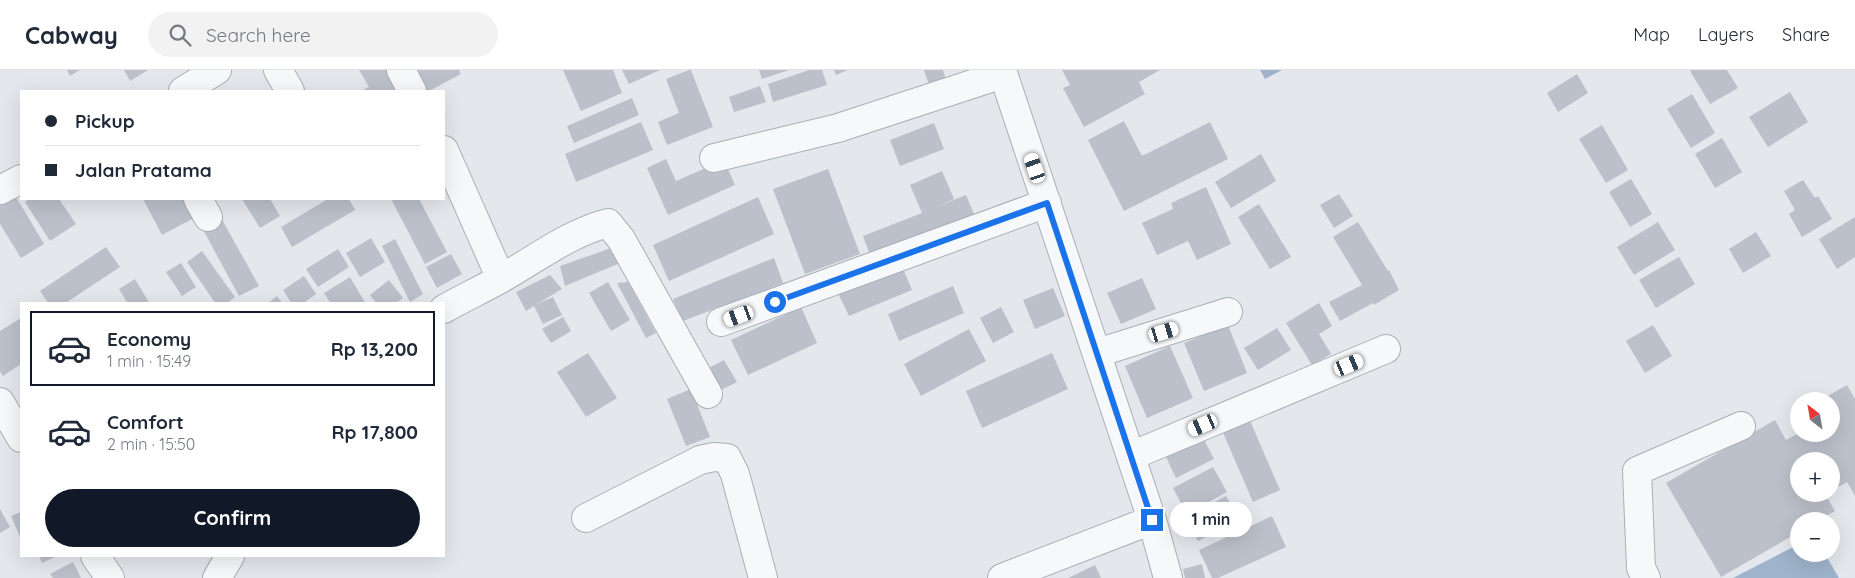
<!DOCTYPE html>
<meta charset="utf-8">
<style>
:root{--surface:#fff;--page:#f2f2f3;--text:#1f2937;--muted:#747a83;--line:#e0e1e3;--accent:#111827}
body{margin:0;font-family:Quicksand,sans-serif;background:var(--page);color:var(--text);height:100vh;display:flex;flex-direction:column;font-size:19px;white-space:nowrap}
*{box-sizing:border-box;margin:0}
p{font-size:16px;color:var(--muted)}
.icon{flex:none;width:28px;height:28px;fill:none;stroke:currentColor;stroke-width:2;stroke-linecap:round;stroke-linejoin:round}
.map{position:relative;flex:1;overflow:hidden}
.sheet{position:absolute;left:20px;top:232px;width:425px;height:255px;display:flex;flex-direction:column;background:var(--surface);border-radius:0px;box-shadow:0 5px 20px #0002}
.sheet>*{flex:none}
.top-card{position:absolute;left:20px;top:20px;width:425px;height:110px;border-radius:0px;box-shadow:0 5px 20px #0002;display:grid;align-content:center;height:110px;padding:0 25px;background:var(--surface)}
.needle{width:32px;rotate:329deg}
.controls{position:absolute;left:1790px;top:322px;display:grid;gap:10px}
.controls a{display:grid;place-items:center;width:50px;height:50px;border-radius:50%;background:var(--surface);box-shadow:0 5px 20px #0002;font-size:25px}
.end{position:absolute;width:22px;height:22px;margin:-11px;border:6px solid #1a73e8;background:#fff;box-shadow:0 0 0 2px #fff}
.from{border-radius:50%}
.bubble{position:absolute;height:35px;border-radius:18px;background:var(--surface);box-shadow:0 5px 20px #0002;font-size:16px;font-weight:700;line-height:35px;text-align:center}
.car{position:absolute;width:15px;height:30px;margin:-15px -8px;border-radius:6px;box-shadow:0 0 4px 1px #0007;background:linear-gradient(#fff 24%,#345 0 40%,#fff 0 76%,#345 0 86%,#fff 0)}
.top-card b{display:flex;align-items:center;gap:18px;height:48px;font-size:19px}
.top-card b+b{border-top:1px solid var(--line)}
.top-card i{width:12px;height:12px;background:var(--text)}
ul{padding:9px 0 0;list-style:none}
li{display:flex;align-items:center;gap:15px;height:75px;margin:0 10px 8px;padding:0 15px;border:2px solid transparent;border-radius:0px}
li div{flex:1}
li b{display:block;font-size:19px}
li em{font-style:normal;font-weight:700}
li.on{border-color:var(--accent)}
li>.icon{width:45px;height:45px;stroke-width:1.5}
.primary-button{display:flex;gap:10px;margin-top:auto;padding:10px 25px}
.primary-button a{flex:1;height:58px;border-radius:30px;background:var(--accent);color:#fff;font-size:20px;font-weight:700;line-height:58px;text-align:center}
header{display:flex;align-items:center;gap:30px;box-sizing:border-box;height:70px;padding:0 25px;background:var(--surface);border-bottom:1px solid var(--line)}
header strong{font-size:24px}
nav{display:flex;gap:28px;margin-inline-start:auto;font-size:18px}
.search{width:350px;height:45px;background:var(--page);display:flex;align-items:center;gap:12px;box-sizing:border-box;padding:0 18px;border-radius:28px;color:var(--muted);font-size:19px}
.map>svg:first-child{display:block}
.water{fill:#9fb4cc}
.building{fill:#bbc0ca}
.lines{fill:none;stroke-linecap:round;stroke-linejoin:round}
.minor-casing{stroke:#a9aeb7;stroke-width:30}
.minor{stroke:#f7f8fa;stroke-width:28}
.route{stroke:#1a73e8;stroke-width:6}
</style>
<header>
<strong>Cabway</strong>
<div class="search"><svg class="icon" aria-label="search" viewBox="0 0 24 24"><circle cx="10" cy="10" r="6"/><path d="M15 15l6 6"/></svg>Search here</div>
<nav><a>Map</a><a>Layers</a><a>Share</a></nav>
</header>
<div class="map">
<svg width="1855" height="508" viewBox="0 0 1855 508">
<rect width="100%" height="100%" fill="#e4e7ec"/>
<!-- water -->
<path class="water" d="M1260 0H1282L1265 9Z
M1799 474V484H1825L1839 508H1733Z"/>
<!-- building -->
<path class="building" d="M67 0H80L70 6Z
M124 0H148L130 11Z
M359 0H389L401 21H361L369 17Z
M418 0H459L461 4 429 21H423Z
M563 0H613L622 23 581 41Z
M622 0H660L629 14Z
M689 0H691L713 57 667 75 658 52 679 43 666 9Z
M759 0H789L762 9Z
M809 0H822L827 15 773 32 768 14Z
M834 0H848L836 5Z
M924 0H943L947 13 930 18Z
M1062 0H1160L1139 12 1145 24 1084 57 1063 18 1070 15Z
M1692 0H1727L1738 18 1710 34 1690 1Z
M1577 4 1588 23 1558 42 1547 23Z
M760 16 766 32 734 42 729 27Z
M1790 22 1808 52 1768 77 1749 47Z
M1692 24 1715 63 1691 78 1667 39Z
M632 28 639 45 574 73 567 56Z
M1124 51 1142 86 1210 52 1228 89 1124 141 1088 70Z
M641 52 653 80 576 112 565 84Z
M934 53 944 79 900 96 890 70Z
M1602 55 1628 100 1606 113 1579 69Z
M1722 68 1742 102 1715 118 1695 84Z
M1261 84 1276 111 1231 138 1215 112Z
M666 89 676 111 724 90 735 115 668 145 647 98Z
M828 99 860 184 805 204 773 119Z
M942 101 954 129 934 138 966 125 974 144 870 185 863 166 922 143 910 115Z
M1631 109 1652 144 1630 157 1609 122Z
M1803 110 1815 128 1818 126 1832 149 1802 167 1789 144 1795 140 1784 121Z
M1206 117 1231 174 1197 190 1188 171 1157 185 1142 153 1173 139 1171 133Z
M12 120 44 174 21 188 0 154V127Z
M1339 124 1353 146 1334 158 1320 135Z
M758 127 774 164 669 211 653 175Z
M29 129H59L76 154 50 171 25 132Z
M143 129H184L194 148 162 165Z
M242 129H270L280 146 260 158Z
M328 129H349L355 140 292 177 281 157Z
M391 129H419L447 182 425 194Z
M1259 134 1291 187 1270 199 1238 147Z
M220 146 259 216 239 226 201 156Z
M1855 147V187L1837 199 1819 169Z
M1358 152 1388 201 1389 200 1399 220 1374 235 1373 233 1340 251 1329 232 1362 215 1333 167Z
M1658 152 1675 180 1634 205 1617 177Z
M1756 162 1771 186 1743 203 1729 179Z
M371 168 385 192 360 207 346 183Z
M395 169 423 224 410 232 382 176Z
M617 176 625 191 565 216 560 196Z
M106 177 120 197 64 234H49L40 221Z
M338 179 349 197 318 217 306 199Z
M202 181 235 227 226 234H216L187 192Z
M451 184 462 204 437 218 426 197Z
M1679 187 1695 214 1656 238 1639 210Z
M774 188 783 213 683 251 673 229Z
M181 193 196 217 182 226 166 202Z
M901 194 912 220 849 246 837 221Z
M550 205 562 219 537 234 553 227 562 245 543 254 534 236 526 241 516 222Z
M304 206 316 224 302 234H292L283 220Z
M350 207 366 234H331L324 223Z
M1142 208 1156 239 1121 254 1107 223Z
M135 209 150 234H128L119 219Z
M389 210 403 228 395 234H377L370 225Z
M608 212 630 250 611 261 589 223Z
M628 212 656 263 646 268 617 213Z
M953 216 964 243 899 271 888 244Z
M1053 218 1065 246 1035 259 1023 230Z
M277 226 283 234H267Z
M1319 233 1332 256 1319 264 1331 284 1312 295 1286 253Z
M801 237 817 273 748 305 731 270Z
M1001 237 1014 262 993 273 980 248Z
M563 247 571 261 551 273 542 259Z
M21 248V294L3 306 0 301V261Z
M1228 255 1247 303 1204 321 1184 273Z
M1653 255 1672 286 1645 303 1626 271Z
M1277 258 1291 280 1258 300 1244 278Z
M969 259 986 291 921 326 904 294Z
M1170 276 1193 328 1147 348 1125 296Z
M588 283 617 328 586 347 557 302Z
M1052 283 1068 319 982 358 966 321Z
M724 290 737 312 721 320 709 298Z
M1847 315 1855 329V426L1847 412 1831 421V391H1799V424H1825L1835 441 1817 451H1799V462L1721 507 1666 413 1775 350 1786 370 1799 363 1831 364V331H1819Z
M691 319 710 367 686 376 667 329Z
M1248 346 1280 420 1253 432 1221 358Z
M1202 366 1214 389 1176 408 1165 385Z
M1213 397 1227 422 1187 444 1173 418Z
M1226 426 1239 450 1198 471 1185 448Z
M0 439 10 457 0 463Z
M21 442V469L11 446Z
M1272 446 1286 477 1218 508H1212L1199 480Z
M39 486H57L42 493Z
M73 492 81 508H53L50 504Z
M1202 494 1205 508H1185L1183 499Z
M1095 495 1101 508H1068Z"/>
<g class="lines">
<!-- minor casing -->
<g class="minor-casing">
<path id="minor" d="M278 0 290 21
M401 0 412 21
M1002 0 1152 450 1168 508
M183 21 217 0
M444 80 501 209
M714 88 838 58 1003 4
M0 120 21 109
M198 129 208 147
M444 239C463 228 483 219 502 208 536 189 569 163 608 153L621 169 708 324
M721 252 1047 133
M1097 283 1228 242
M0 332 21 368
M1131 386 1386 279
M586 448 700 390 714 387 727 388 735 404 763 508
M95 486 110 508
M217 508 230 486
M1002 508 1152 450
M1646 508 1641 498 1637 401 1741 356"/>
</g>
<!-- minor -->
<use href="#minor" class="minor"/>
</g>
<g class="lines">
<!-- route -->
<path class="route" d="M775 232 1047 133 1152 450"/>
</g>
</svg>
<div class="controls">
<a><svg class="needle" viewBox="-14 -14 28 28"><path d="M0-13l5 13h-10z" fill="#e53935"/><path d="M0 13l5-13h-10z" fill="#747a83"/></svg></a>
<a>+</a>
<a>−</a>
</div>
<i class="end from" style="left:775px;top:232px"></i>
<i class="end" style="left:1152px;top:450px"></i>
<div class="bubble" style="left:1170px;top:432px;width:82px">1 min</div>
<i class="car" style="left:1035px;top:98px;rotate:341deg"></i>
<i class="car" style="left:739px;top:246px;rotate:250deg"></i>
<i class="car" style="left:1164px;top:262px;rotate:73deg"></i>
<i class="car" style="left:1349px;top:295px;rotate:67deg"></i>
<i class="car" style="left:1203px;top:355px;rotate:247deg"></i>
<div class="top-card">
<b><i class="from"></i>Pickup</b>
<b><i></i>Jalan Pratama</b>
</div>
<section class="sheet">
<ul>
<li class="on"><svg class="icon" aria-label="car" viewBox="0 0 24 24"><path d="M5 17H2v-5l4-1 3-4h7l3 4 3 1v5h-3M9 17h6M6 11h13"/><circle cx="7" cy="17" r="2"/><circle cx="17" cy="17" r="2"/></svg><div><b>Economy</b><p>1 min · 15:49</p></div><em>Rp 13,200</em></li>
<li><svg class="icon" aria-label="car" viewBox="0 0 24 24"><path d="M5 17H2v-5l4-1 3-4h7l3 4 3 1v5h-3M9 17h6M6 11h13"/><circle cx="7" cy="17" r="2"/><circle cx="17" cy="17" r="2"/></svg><div><b>Comfort</b><p>2 min · 15:50</p></div><em>Rp 17,800</em></li>
</ul>
<div class="primary-button"><a>Confirm</a></div>
</section>
</div>
